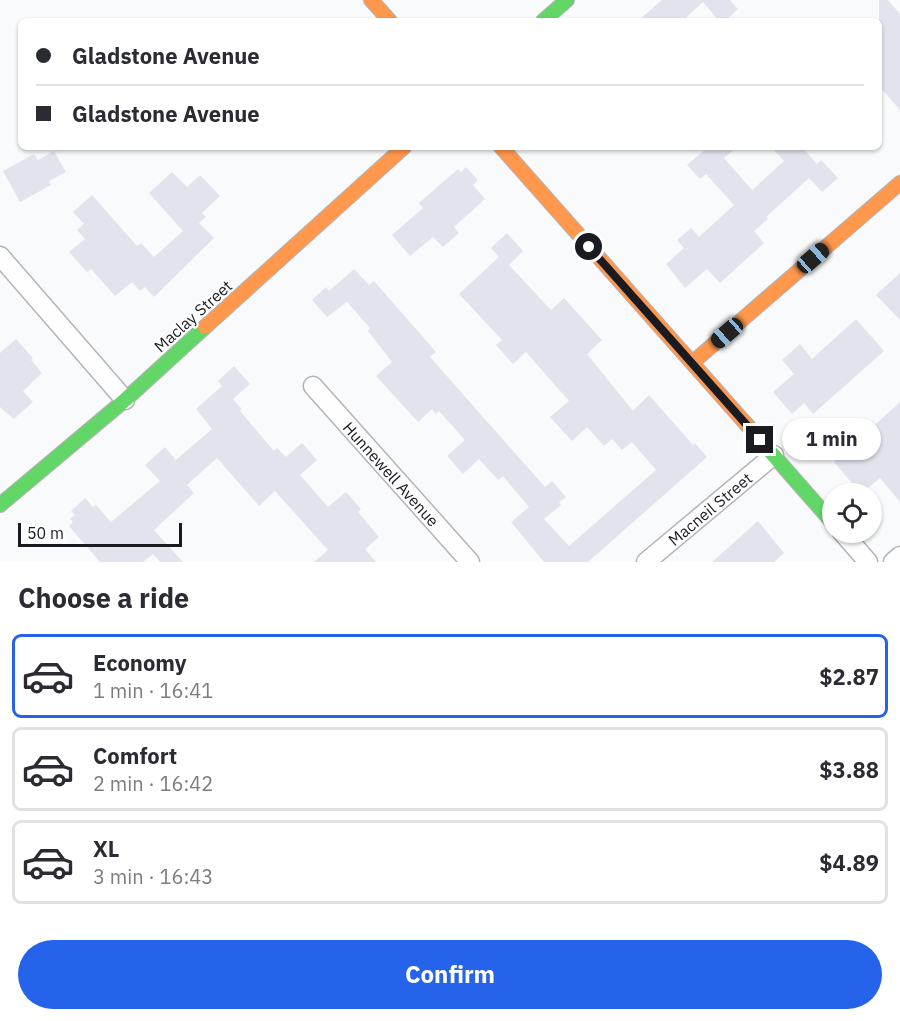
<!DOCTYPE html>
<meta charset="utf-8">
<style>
:root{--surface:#fff;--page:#f7f7f7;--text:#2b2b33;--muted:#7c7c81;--line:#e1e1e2;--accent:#2563eb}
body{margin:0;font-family:"IBM Plex Sans",sans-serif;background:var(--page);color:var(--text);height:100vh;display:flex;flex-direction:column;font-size:22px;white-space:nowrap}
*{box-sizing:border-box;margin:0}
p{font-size:20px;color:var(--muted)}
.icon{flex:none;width:33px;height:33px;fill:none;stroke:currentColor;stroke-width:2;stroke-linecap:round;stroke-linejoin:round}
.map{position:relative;height:562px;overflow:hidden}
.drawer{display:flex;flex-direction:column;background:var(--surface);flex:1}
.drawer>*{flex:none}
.top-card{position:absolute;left:18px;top:18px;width:864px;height:132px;border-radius:9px;box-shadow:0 2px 4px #0004;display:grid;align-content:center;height:132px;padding:0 18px;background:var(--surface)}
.buttons{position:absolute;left:822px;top:483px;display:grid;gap:12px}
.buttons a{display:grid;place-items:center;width:60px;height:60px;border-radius:50%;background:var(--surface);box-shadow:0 2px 4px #0004;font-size:30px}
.scale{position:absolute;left:18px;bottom:15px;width:164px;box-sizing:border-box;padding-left:6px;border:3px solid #1a1b21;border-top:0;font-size:16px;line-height:21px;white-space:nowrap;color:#1a1b21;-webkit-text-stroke:4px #fff;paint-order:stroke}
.end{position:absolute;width:27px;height:27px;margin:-14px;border:8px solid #1a1b21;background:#fff;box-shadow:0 0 0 3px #fff}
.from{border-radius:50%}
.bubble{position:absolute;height:42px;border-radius:21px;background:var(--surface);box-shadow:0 2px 4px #0004;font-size:20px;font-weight:700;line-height:42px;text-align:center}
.car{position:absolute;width:18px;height:36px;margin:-18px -9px;border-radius:8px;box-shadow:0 0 4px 2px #0007;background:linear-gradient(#222 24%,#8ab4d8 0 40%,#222 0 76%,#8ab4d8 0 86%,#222 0)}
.top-card b{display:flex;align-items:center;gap:21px;height:57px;font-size:22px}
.top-card b+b{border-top:2px solid var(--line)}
.top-card i{width:15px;height:15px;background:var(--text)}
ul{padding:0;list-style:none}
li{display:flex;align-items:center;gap:18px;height:84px;margin:0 12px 9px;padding:0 6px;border:3px solid var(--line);border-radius:9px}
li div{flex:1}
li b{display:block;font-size:22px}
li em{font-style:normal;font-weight:700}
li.on{border-color:var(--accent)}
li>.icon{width:54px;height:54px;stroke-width:1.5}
h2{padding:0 18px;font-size:27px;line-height:72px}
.button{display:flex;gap:12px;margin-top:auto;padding:12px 18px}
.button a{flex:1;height:69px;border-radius:36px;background:var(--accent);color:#fff;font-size:24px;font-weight:700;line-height:69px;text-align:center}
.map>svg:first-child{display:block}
.building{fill:#e2e4ed}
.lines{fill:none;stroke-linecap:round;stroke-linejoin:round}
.street-casing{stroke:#b4b4b7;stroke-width:21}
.fast-casing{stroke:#b4b4b7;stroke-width:16}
.slow-casing{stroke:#b4b4b7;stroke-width:16}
.street{stroke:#fefefe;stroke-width:18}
.fast{stroke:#63d668;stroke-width:14}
.slow{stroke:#ff974d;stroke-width:14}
.route{stroke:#1a1b21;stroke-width:8}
.labels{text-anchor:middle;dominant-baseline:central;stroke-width:4.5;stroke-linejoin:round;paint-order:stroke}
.street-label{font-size:16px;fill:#1a1b21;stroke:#fff}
</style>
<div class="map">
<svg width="900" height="562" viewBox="0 0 900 562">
<rect width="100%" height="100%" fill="#f9fafb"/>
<!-- building -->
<path class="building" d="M662 0H730L738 9 725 21H719L703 2 682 21H638Z
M879 0H888L900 14V110L879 86Z
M708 147H737L724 158 752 190 784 161 771 147H802L817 164 821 160 838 178 822 192 809 178 766 217 768 219 754 231 764 243 720 283 707 269 685 288 666 264 684 248 677 240 691 228 699 237 734 205 706 174 700 179 687 165Z
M54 151 66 172 49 181 51 185 20 202 3 171 34 154 38 160Z
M466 167 478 180 473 185 485 199 454 227 459 233 443 247 433 237 410 256 392 235 423 208 419 203 458 169 461 172Z
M172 172 187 187 200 175 220 196 202 213 206 217 199 223 214 238 154 297 145 287 140 291 132 282 115 296 91 269 87 272 69 252 85 239 77 230 84 224 73 212 92 195 137 246 141 243 154 257 183 231 149 193Z
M507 233 523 251 509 265 551 310 564 298 602 340 587 354 633 411 649 395 693 445 695 443 707 457 588 562H544L511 522 529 507 503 476 498 480 479 459 463 474 447 456 465 440 439 411 436 414 432 409 418 422 376 376 392 362 368 331 370 328 347 302 327 317 312 300 326 287 329 291 354 269 369 285 374 281 436 352 430 357 545 487 552 481 566 497 559 502 561 505 544 519 569 546 656 470 632 442 622 450 612 439 604 446 587 427 572 441 550 417 569 401 526 352 513 364 496 345 502 340 459 294 499 257 491 248Z
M900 273V320L876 295Z
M856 319 884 351 813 414 804 403 792 414 773 392 794 374 782 360 800 344 812 359Z
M16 339 33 358 31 360 42 373 23 391 33 402 14 419 0 407V353Z
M234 366 250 384 233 399 242 409 240 411 274 451 277 448 286 457 302 443 317 460 300 475 328 507 346 492 361 509 358 512 379 537 365 549 376 562H314L328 550 275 491 259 506 217 458 187 485 194 493 154 530 183 562H160L153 554 143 562H100L69 526 73 522 70 519 75 515 71 511 85 498 93 507 96 505 111 522 160 481 145 465 165 447 176 460 212 429 196 409 222 386 218 381Z
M900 402V502L880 478 861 494 834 462Z
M758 521 784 553 774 562H712Z"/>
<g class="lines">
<!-- street casing -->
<g class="street-casing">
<path id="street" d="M0 256 125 400
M313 386 470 562
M842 532 868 562
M646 562 774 455
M893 562 900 556"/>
</g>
<!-- fast casing -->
<g class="fast-casing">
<path id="fast" d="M543 21 567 0
M747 425 832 522
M0 505 125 400 205 327"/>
</g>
<!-- slow casing -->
<g class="slow-casing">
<path id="slow" d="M371 0 390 21
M501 147 747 425
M205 327 404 147
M692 363 900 183"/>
</g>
<!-- street -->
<use href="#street" class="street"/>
<!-- fast -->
<use href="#fast" class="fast"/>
<!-- slow -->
<use href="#slow" class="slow"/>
</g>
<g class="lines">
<!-- route -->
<path class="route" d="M589 247 760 440"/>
</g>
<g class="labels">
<!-- street labels -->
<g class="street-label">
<text transform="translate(193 316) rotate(-42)">Maclay Street</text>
<text transform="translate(391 474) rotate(48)">Hunnewell Avenue</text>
<text transform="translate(710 509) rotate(-40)">Macneil Street</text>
</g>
</g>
</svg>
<div class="buttons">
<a><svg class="icon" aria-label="locate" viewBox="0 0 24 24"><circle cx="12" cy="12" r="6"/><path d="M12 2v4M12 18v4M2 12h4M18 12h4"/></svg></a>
</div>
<div class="scale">50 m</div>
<i class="end from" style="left:589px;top:247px"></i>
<i class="end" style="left:760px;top:440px"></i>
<div class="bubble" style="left:782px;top:418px;width:99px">1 min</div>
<i class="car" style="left:813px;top:258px;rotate:49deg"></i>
<i class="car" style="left:727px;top:333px;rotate:229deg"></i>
<div class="top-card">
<b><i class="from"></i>Gladstone Avenue</b>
<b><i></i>Gladstone Avenue</b>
</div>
</div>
<section class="drawer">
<h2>Choose a ride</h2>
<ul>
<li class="on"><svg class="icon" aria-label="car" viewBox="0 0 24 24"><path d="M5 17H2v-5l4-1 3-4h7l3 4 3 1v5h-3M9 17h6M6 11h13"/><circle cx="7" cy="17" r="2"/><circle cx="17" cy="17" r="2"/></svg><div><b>Economy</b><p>1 min · 16:41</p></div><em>$2.87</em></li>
<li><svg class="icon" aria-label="car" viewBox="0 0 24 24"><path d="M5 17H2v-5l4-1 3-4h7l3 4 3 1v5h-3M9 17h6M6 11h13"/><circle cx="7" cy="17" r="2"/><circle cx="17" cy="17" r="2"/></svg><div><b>Comfort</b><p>2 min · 16:42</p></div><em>$3.88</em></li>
<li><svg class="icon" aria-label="car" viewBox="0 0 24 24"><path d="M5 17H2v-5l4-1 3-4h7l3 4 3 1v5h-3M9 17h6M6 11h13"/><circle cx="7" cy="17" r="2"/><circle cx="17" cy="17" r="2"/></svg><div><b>XL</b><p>3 min · 16:43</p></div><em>$4.89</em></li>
</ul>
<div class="button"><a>Confirm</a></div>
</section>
